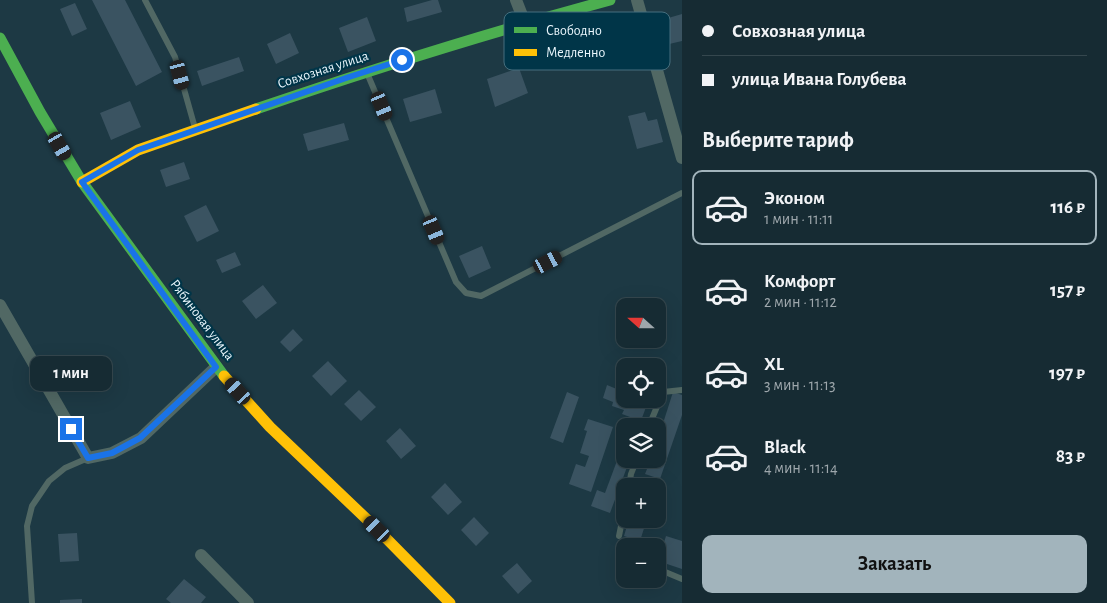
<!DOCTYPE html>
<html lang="ru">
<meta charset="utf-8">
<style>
:root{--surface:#162b33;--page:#23373f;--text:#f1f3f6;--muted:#9ea7ac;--line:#35474e;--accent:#a2b4bc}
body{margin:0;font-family:"Alegreya Sans",sans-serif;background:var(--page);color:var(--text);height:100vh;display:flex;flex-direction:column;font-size:19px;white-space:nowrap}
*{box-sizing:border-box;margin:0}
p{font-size:16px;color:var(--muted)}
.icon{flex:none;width:28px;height:28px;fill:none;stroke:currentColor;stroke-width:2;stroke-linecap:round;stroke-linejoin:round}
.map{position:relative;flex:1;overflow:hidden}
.side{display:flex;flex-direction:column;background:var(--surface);width:425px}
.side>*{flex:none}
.top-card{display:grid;align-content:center;height:110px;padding:0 20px;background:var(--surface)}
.needle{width:32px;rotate:291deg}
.buttons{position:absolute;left:616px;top:298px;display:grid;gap:10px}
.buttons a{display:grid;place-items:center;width:50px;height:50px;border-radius:10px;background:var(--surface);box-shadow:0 5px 20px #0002,0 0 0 1px var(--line);font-size:25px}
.end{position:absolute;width:22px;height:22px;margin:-11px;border:6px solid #1a73e8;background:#fff;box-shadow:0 0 0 2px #fff}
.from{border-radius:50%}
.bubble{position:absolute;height:35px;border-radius:10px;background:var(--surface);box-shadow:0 5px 20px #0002,0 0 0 1px var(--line);font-size:16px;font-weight:600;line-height:35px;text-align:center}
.car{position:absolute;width:15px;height:30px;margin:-15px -8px;border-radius:6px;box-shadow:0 0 4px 1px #0007;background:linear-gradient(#222 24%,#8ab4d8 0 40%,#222 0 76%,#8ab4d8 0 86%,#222 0)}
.top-card b{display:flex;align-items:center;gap:18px;height:48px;font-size:19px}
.top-card b+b{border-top:1px solid var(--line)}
.top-card i{width:12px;height:12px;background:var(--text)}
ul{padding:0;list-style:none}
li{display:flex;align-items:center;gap:15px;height:75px;margin:0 10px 8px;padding:0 10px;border:2px solid transparent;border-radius:10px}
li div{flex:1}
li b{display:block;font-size:19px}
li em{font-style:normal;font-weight:600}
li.selected{border-color:var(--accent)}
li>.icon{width:45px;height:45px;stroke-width:1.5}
h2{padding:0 20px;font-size:22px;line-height:60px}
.action{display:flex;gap:10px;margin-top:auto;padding:10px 20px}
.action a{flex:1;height:58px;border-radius:10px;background:var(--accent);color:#111;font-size:20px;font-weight:600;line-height:58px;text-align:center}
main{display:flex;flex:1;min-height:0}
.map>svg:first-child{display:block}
.building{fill:#3a5361}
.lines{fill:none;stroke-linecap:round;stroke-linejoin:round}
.lane{stroke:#516864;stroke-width:6}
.street{stroke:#516864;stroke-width:12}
.fast{stroke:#4caf50;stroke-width:11}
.slow{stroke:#ffc107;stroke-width:11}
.route{stroke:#1a73e8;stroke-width:6}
.labels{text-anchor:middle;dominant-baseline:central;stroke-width:4.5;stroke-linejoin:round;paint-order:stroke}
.street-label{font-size:14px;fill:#eaf7fd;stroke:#003548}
.key{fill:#003548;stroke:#466f7e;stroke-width:1}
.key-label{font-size:14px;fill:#eaf7fd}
</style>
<main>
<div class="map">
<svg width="682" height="603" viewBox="0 0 682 603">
<rect width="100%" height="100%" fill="#1d3944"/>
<!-- building -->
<path class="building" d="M92 0H125L162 72 136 86Z
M432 0H438L442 12 407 22 404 8Z
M75 3 87 29 72 36 60 9Z
M682 14V41L665 45 658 21Z
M367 17 376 41 348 52 339 28Z
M290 33 299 53 276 64 267 44Z
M239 57 244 71 202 86 197 71Z
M519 68 528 93 495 107 487 79Z
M435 89 442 113 410 122 403 99Z
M130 101 141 127 111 140 100 113Z
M645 112 648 121 657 119 663 142 637 149 628 116Z
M344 123 349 140 308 151 303 134Z
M184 162 190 179 166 187 160 170Z
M206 205 219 231 197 242 184 216Z
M482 246 491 268 469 278 459 256Z
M235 252 241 265 222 273 216 260Z
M263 285 277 303 256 319 242 301Z
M293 329 303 340 290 352 280 342Z
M328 361 347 381 331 396 312 376Z
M607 385 619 390 617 395 625 399H649L639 426H627L630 417 622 414 624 410 612 406 613 402 603 398Z
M359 390 376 407 361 421 344 404Z
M567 392 579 397 563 443 550 438Z
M673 392 682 395V415L660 479 645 474 651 459H658V439Z
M588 419 613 427 591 492 569 484 576 464 585 467 589 456 580 453 587 431 584 430Z
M400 428 416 446 401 459 386 441Z
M624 442H625V459H630L610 513 591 506 597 490 605 493Z
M445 483 462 502 448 515 431 497Z
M474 517 489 533 476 546 461 530Z
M629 519H647L640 541 624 536Z
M77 533 79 561 60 562 58 534Z
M666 536 682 541V569L658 561Z
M517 563 532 581 518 594 502 576Z
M184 579 206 597 201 603H171L166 599Z
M82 599V603H60V600Z"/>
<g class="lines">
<!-- lane -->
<path class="lane" d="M145 0 175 57 195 128
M367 73 456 282 466 293 481 296 682 193
M649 426 663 392 682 390
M629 486 631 474 637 459
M619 536 625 506
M658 569 682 579
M32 603 27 526 32 506 49 481 65 468 88 458"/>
<!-- street -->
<path class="street" d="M516 0 525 23
M637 0 682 158
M0 305 88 458 112 453 141 438 216 367
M201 555 248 603"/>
<!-- fast -->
<path class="fast" d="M0 38 40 112 82 182 224 376
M256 109C373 69 491 32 610 0"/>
<!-- slow -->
<path class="slow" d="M82 182 138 150 256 109
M224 376 270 427 377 529 450 603"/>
</g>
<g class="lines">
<!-- route -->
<path class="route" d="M71 429 88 458 112 453 140 438 216 367 82 182 138 150 349 77 402 60"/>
</g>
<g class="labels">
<!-- street labels -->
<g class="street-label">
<text transform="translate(323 70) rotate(-18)">Совхозная улица</text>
<text transform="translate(202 320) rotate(53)">Рябиновая улица</text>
</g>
</g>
<!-- legend -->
<rect x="504" y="12" width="166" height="58" rx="8" class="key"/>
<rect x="514" y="27" width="23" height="6" fill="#4caf50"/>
<rect x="514" y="49" width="23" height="7" fill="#ffc107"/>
<g class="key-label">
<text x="546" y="35">Свободно</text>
<text x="546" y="57">Медленно</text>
</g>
</svg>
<div class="buttons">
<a><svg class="needle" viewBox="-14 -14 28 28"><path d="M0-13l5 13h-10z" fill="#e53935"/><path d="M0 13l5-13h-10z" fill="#9ea7ac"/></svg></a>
<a><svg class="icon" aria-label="locate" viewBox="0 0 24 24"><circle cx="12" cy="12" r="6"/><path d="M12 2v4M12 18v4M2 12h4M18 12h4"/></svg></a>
<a><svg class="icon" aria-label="layers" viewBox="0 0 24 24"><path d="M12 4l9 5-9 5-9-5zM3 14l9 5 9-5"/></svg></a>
<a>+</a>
<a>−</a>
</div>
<i class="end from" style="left:402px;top:60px"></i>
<i class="end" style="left:71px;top:429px"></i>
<div class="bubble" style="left:30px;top:356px;width:82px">1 мин</div>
<i class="car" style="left:180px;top:75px;rotate:165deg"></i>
<i class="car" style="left:382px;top:106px;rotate:157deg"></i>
<i class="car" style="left:60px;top:146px;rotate:150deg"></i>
<i class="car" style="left:434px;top:230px;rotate:157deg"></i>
<i class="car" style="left:548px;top:262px;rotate:63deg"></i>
<i class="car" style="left:238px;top:391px;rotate:318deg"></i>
<i class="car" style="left:377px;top:529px;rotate:314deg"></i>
</div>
<section class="side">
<div class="top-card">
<b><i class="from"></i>Совхозная улица</b>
<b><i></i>улица Ивана Голубева</b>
</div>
<h2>Выберите тариф</h2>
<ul>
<li class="selected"><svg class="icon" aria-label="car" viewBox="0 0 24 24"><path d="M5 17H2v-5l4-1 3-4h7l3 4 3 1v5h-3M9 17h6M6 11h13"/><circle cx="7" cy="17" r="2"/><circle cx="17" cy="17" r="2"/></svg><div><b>Эконом</b><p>1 мин · 11:11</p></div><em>116 ₽</em></li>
<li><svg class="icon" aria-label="car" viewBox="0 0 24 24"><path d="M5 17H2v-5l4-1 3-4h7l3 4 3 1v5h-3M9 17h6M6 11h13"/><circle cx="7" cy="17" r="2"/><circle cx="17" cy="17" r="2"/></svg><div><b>Комфорт</b><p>2 мин · 11:12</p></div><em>157 ₽</em></li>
<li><svg class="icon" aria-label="car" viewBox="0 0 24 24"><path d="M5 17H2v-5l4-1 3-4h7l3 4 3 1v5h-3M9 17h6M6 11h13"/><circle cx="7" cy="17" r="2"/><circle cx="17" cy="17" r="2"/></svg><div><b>XL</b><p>3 мин · 11:13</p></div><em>197 ₽</em></li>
<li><svg class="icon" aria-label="car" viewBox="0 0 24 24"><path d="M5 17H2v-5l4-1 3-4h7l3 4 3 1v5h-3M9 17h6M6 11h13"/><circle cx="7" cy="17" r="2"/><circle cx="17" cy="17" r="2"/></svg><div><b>Black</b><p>4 мин · 11:14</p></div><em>83 ₽</em></li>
</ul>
<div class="action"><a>Заказать</a></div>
</section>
</main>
